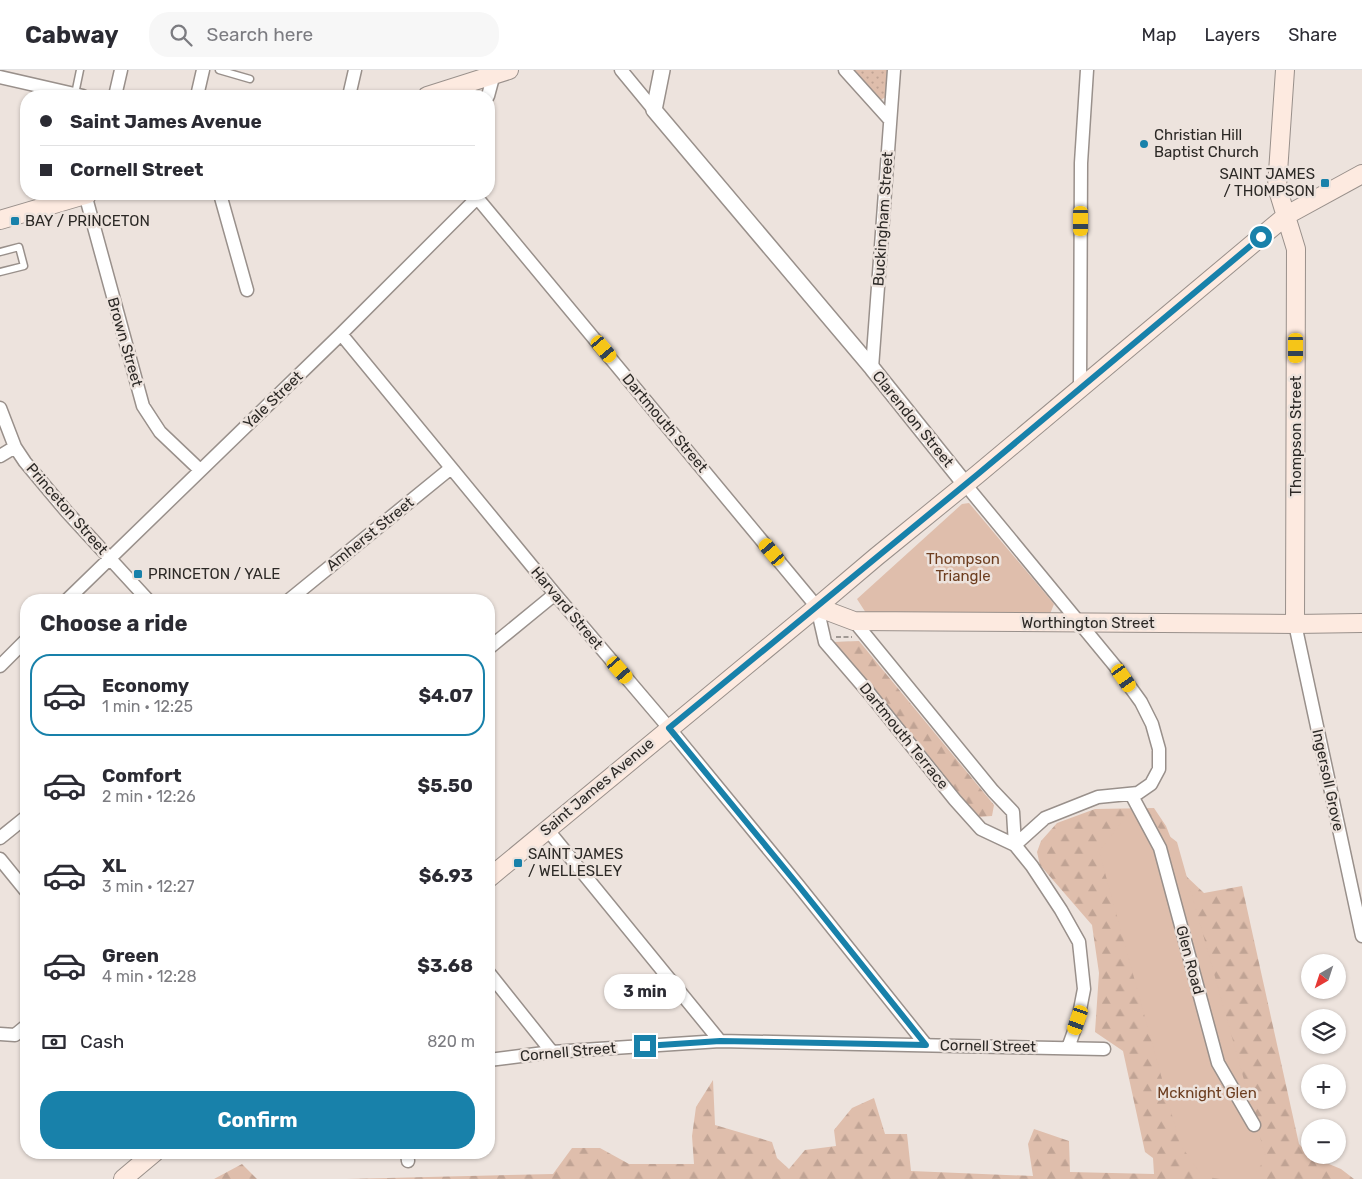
<!DOCTYPE html>
<meta charset="utf-8">
<style>
:root{--surface:#fff;--page:#f7f7f7;--text:#2b2b33;--muted:#7c7c81;--line:#e1e1e2;--accent:#1881aa}
body{margin:0;font-family:Rubik,sans-serif;background:var(--page);color:var(--text);height:100vh;display:flex;flex-direction:column;font-size:19px;white-space:nowrap}
*{box-sizing:border-box;margin:0}
p{font-size:16px;color:var(--muted)}
.icon{flex:none;width:28px;height:28px;fill:none;stroke:currentColor;stroke-width:2;stroke-linecap:round;stroke-linejoin:round}
.map{position:relative;flex:1;overflow:hidden}
.drawer{position:absolute;left:20px;top:524px;width:475px;height:565px;display:flex;flex-direction:column;background:var(--surface);border-radius:20px;box-shadow:0 1px 4px #0004}
.drawer>*{flex:none}
.guide{position:absolute;left:20px;top:20px;width:475px;height:110px;border-radius:20px;box-shadow:0 1px 4px #0004;display:grid;align-content:center;height:110px;padding:0 20px;background:var(--surface)}
.needle{width:32px;rotate:219deg}
.fabs{position:absolute;left:1301px;top:884px;display:grid;gap:10px}
.fabs a{display:grid;place-items:center;width:45px;height:45px;border-radius:50%;background:var(--surface);box-shadow:0 1px 4px #0004;font-size:25px}
.end{position:absolute;width:22px;height:22px;margin:-11px;border:6px solid #1881aa;background:#fff;box-shadow:0 0 0 2px #fff}
.from{border-radius:50%}
.bubble{position:absolute;height:35px;border-radius:18px;background:var(--surface);box-shadow:0 1px 4px #0004;font-size:16px;font-weight:700;line-height:35px;text-align:center}
.car{position:absolute;width:15px;height:30px;margin:-15px -8px;border-radius:6px;box-shadow:0 0 4px 1px #0007;background:linear-gradient(#f5c518 24%,#345 0 40%,#f5c518 0 76%,#345 0 86%,#f5c518 0)}
.guide b{display:flex;align-items:center;gap:18px;height:48px;font-size:19px}
.guide b+b{border-top:1px solid var(--line)}
.guide i{width:12px;height:12px;background:var(--text)}
ul{padding:0;list-style:none}
li{display:flex;align-items:center;gap:15px;height:82px;margin:0 10px 8px;padding:0 10px;border:2px solid transparent;border-radius:20px}
li div{flex:1}
li b{display:block;font-size:19px}
li em{font-style:normal;font-weight:700}
li.on{border-color:var(--accent)}
li>.icon{width:45px;height:45px;stroke-width:1.5}
h2{padding:0 20px;font-size:22px;line-height:60px}
.pay{display:flex;align-items:center;gap:12px;height:55px;padding:0 20px;font-size:19px}
.pay p{margin-inline-start:auto}
.button{display:flex;gap:10px;margin-top:auto;padding:10px 20px}
.button a{flex:1;height:58px;border-radius:20px;background:var(--accent);color:#fff;font-size:20px;font-weight:700;line-height:58px;text-align:center}
header{display:flex;align-items:center;gap:30px;box-sizing:border-box;height:70px;padding:0 25px;background:var(--surface);border-bottom:1px solid var(--line)}
header strong{font-size:24px}
nav{display:flex;gap:28px;margin-inline-start:auto;font-size:18px}
.search{width:350px;height:45px;background:var(--page);display:flex;align-items:center;gap:12px;box-sizing:border-box;padding:0 18px;border-radius:20px;color:var(--muted);font-size:19px}
.map>svg:first-child{display:block}
.grass{fill:url(#grass-dots)}
.forest{fill:url(#forest-firs)}
.park{fill:#dfbeac}
.lines{fill:none;stroke-linecap:round;stroke-linejoin:round}
.service-casing{stroke:#99908b;stroke-width:9}
.minor-casing{stroke:#99908b;stroke-width:15}
.tertiary-casing{stroke:#99908b;stroke-width:18}
.secondary-casing{stroke:#99908b;stroke-width:20}
.path{stroke:#a09994;stroke-width:2;stroke-dasharray:5 2.5;stroke-linecap:butt}
.service{stroke:#fff;stroke-width:6}
.minor{stroke:#fff;stroke-width:12}
.tertiary{stroke:#fff;stroke-width:15}
.secondary{stroke:#fdeae0;stroke-width:18}
.route{stroke:#1881aa;stroke-width:6}
.poi-dot{fill:#1881aa;stroke:#ede3dd;stroke-width:2}
.labels{text-anchor:middle;dominant-baseline:central;stroke-width:5;stroke-linejoin:round;paint-order:stroke}
.poi-label{font-size:15px;fill:#2c2926;stroke:#ede3dd;text-anchor:start}
.street-label{font-size:15px;fill:#2c2926;stroke:#ede3dd}
.park-label{font-size:15px;fill:#6d3e20;stroke:#ede3dd}
</style>
<header>
<strong>Cabway</strong>
<div class="search"><svg class="icon" aria-label="search" viewBox="0 0 24 24"><circle cx="10" cy="10" r="6"/><path d="M15 15l6 6"/></svg>Search here</div>
<nav><a>Map</a><a>Layers</a><a>Share</a></nav>
</header>
<div class="map">
<svg width="1362" height="1109" viewBox="0 0 1362 1109">
<defs>
<pattern id="grass-dots" width="8" height="8" patternUnits="userSpaceOnUse" patternTransform="scale(1.25)"><rect width="8" height="8" fill="#dfbeac"/><path d="M2 2h.1M6 6h.1" fill="none" stroke="#c0a394" stroke-width="1.8" stroke-linecap="round"/></pattern>
<pattern id="forest-firs" width="22" height="20" patternUnits="userSpaceOnUse" patternTransform="scale(1.25)"><rect width="22" height="20" fill="#dfbeac"/><path d="M5 1l3.5 6h-7zM16 11l3.5 6h-7z" fill="#c0a394"/></pattern>
</defs>
<rect width="100%" height="100%" fill="#ede3dd"/>
<!-- grass -->
<path class="grass" d="M851 0H888L886 27 880 30Z"/>
<!-- forest -->
<path class="forest" d="M859 571 994 735 992 746 978 747 833 572Z
M1154 738 1166 756 1186 806 1204 823 1242 816 1299 1074 1312 1087 1341 1099 1354 1109H346L553 1104 572 1078H600L629 1094H694L692 1066 696 1037 713 1010 715 1055 772 1072 777 1088 789 1099 805 1080 836 1076 834 1060 852 1038 874 1028 885 1064H907L911 1101 1033 1106 1028 1074 1034 1059 1069 1071 1070 1102 1154 1104 1153 1088 1145 1082 1123 981 1095 962 1099 903 1092 855 1040 795 1037 782 1041 771 1057 753 1095 739Z
M242 1094 257 1109H214Z"/>
<!-- park -->
<path class="park" d="M969 433 1054 534 1050 544 866 543 857 529 962 434Z
M1133 738 1177 772 1266 1088 1251 1109H1220L1202 1106 1180 1074 1099 781Z"/>
<g class="lines">
<!-- service casing -->
<g class="service-casing">
<path id="service" d="M219 0 250 9
M75 24 80 0
M0 182 19 177 24 196 0 202"/>
</g>
<!-- minor casing -->
<g class="minor-casing">
<path id="minor" d="M621 0 654 40
M845 0 890 50
M0 7 83 26
M115 26 121 0
M197 26 203 0
M349 26 355 0
M488 26 495 0
M85 124 143 336 160 362 200 400
M220 124 247 220
M474 124 817 537 825 572 869 623 955 730 981 759 1015 775 1032 796 1061 840 1079 872 1084 919 1078 950 1068 978
M341 264 555 524 669 658 798 815 926 975
M872 298 894 0
M1080 318 1081 93 1087 0
M0 338 15 377 25 392 67 442 148 530
M0 386 15 377
M965 414 1115 596 1141 632 1152 654 1159 679V699L1151 714 1138 723 1098 727 1045 748 1015 775
M67 530 341 264 477 128
M289 530 451 398
M854 551 993 721 1013 742 1015 775
M1295 554 1362 866
M489 578 555 524
M0 596 26 570
M1131 724 1160 778 1218 993 1254 1055
M547 759 720 971
M0 768 26 747
M0 789 26 821
M489 903 552 982
M0 964 15 965 26 956
M489 990 552 982 720 971 1104 979
M407 1082 408 1091"/>
</g>
<!-- tertiary casing -->
<g class="tertiary-casing">
<path id="tertiary" d="M662 0 654 40 872 298 965 414"/>
</g>
<!-- secondary casing -->
<g class="secondary-casing">
<path id="secondary" d="M1285 0 1277 117 1296 179 1295 554
M427 26 509 0
M0 150 88 124
M817 537 854 551 1295 554 1362 553
M489 808 817 537 876 487 978 404 1287 145 1362 104
M123 1109 155 1082"/>
</g>
<!-- path -->
<path class="path" d="M836 567H852"/>
<!-- service -->
<use href="#service" class="service"/>
<!-- minor -->
<use href="#minor" class="minor"/>
<!-- tertiary -->
<use href="#tertiary" class="tertiary"/>
<!-- secondary -->
<use href="#secondary" class="secondary"/>
</g>
<g class="lines">
<!-- route -->
<path class="route" d="M645 976 720 971 926 975 798 815 669 658 978 404 1261 167"/>
</g>
<!-- markers -->
<g class="poi-dot">
<circle cx="1144" cy="74" r="5"/>
<rect x="1320" y="108" width="10" height="10" rx="2.5"/>
<rect x="10" y="146" width="10" height="10" rx="2.5"/>
<rect x="133" y="499" width="10" height="10" rx="2.5"/>
<rect x="513" y="788" width="10" height="10" rx="2.5"/>
</g>
<g class="labels">
<!-- poi labels -->
<g class="poi-label">
<text x="1154" y="65">Christian Hill<tspan x="1154" dy="17">Baptist Church</tspan></text>
<text x="1315" y="104" text-anchor="end">SAINT JAMES<tspan x="1315" dy="17">/ THOMPSON</tspan></text>
<text x="25" y="151">BAY / PRINCETON</text>
<text x="148" y="504">PRINCETON / YALE</text>
<text x="528" y="784">SAINT JAMES<tspan x="528" dy="17">/ WELLESLEY</tspan></text>
</g>
<!-- street labels -->
<g class="street-label">
<text transform="translate(883 149) rotate(-86)">Buckingham Street</text>
<text transform="translate(125 272) rotate(74)">Brown Street</text>
<text transform="translate(273 330) rotate(-44)">Yale Street</text>
<text transform="translate(913 349) rotate(51)">Clarendon Street</text>
<text transform="translate(665 353) rotate(50)">Dartmouth Street</text>
<text transform="translate(1296 366) rotate(-90)">Thompson Street</text>
<text transform="translate(67 439) rotate(49)">Princeton Street</text>
<text transform="translate(370 464) rotate(-39)">Amherst Street</text>
<text transform="translate(567 538) rotate(50)">Harvard Street</text>
<text x="1088" y="553">Worthington Street</text>
<text transform="translate(904 666) rotate(51)">Dartmouth Terrace</text>
<text transform="translate(1328 710) rotate(78)">Ingersoll Grove</text>
<text transform="translate(597 717) rotate(-40)">Saint James Avenue</text>
<text transform="translate(1190 890) rotate(75)">Glen Road</text>
<text transform="translate(988 976) rotate(1)">Cornell Street</text>
<text transform="translate(568 982) rotate(-5)">Cornell Street</text>
</g>
<!-- park labels -->
<g class="park-label">
<text x="963" y="489">Thompson<tspan x="963" dy="17">Triangle</tspan></text>
<text x="1207" y="1023">Mcknight Glen</text>
</g>
</g>
</svg>
<div class="fabs">
<a><svg class="needle" viewBox="-14 -14 28 28"><path d="M0-13l5 13h-10z" fill="#e53935"/><path d="M0 13l5-13h-10z" fill="#7c7c81"/></svg></a>
<a><svg class="icon" aria-label="layers" viewBox="0 0 24 24"><path d="M12 4l9 5-9 5-9-5zM3 14l9 5 9-5"/></svg></a>
<a>+</a>
<a>−</a>
</div>
<i class="end from" style="left:1261px;top:167px"></i>
<i class="end" style="left:645px;top:976px"></i>
<div class="bubble" style="left:604px;top:904px;width:82px">3 min</div>
<i class="car" style="left:1081px;top:151px;rotate:180deg"></i>
<i class="car" style="left:1296px;top:278px;rotate:180deg"></i>
<i class="car" style="left:604px;top:279px;rotate:140deg"></i>
<i class="car" style="left:772px;top:482px;rotate:320deg"></i>
<i class="car" style="left:620px;top:600px;rotate:139deg"></i>
<i class="car" style="left:1124px;top:608px;rotate:145deg"></i>
<i class="car" style="left:1078px;top:950px;rotate:199deg"></i>
<div class="guide">
<b><i class="from"></i>Saint James Avenue</b>
<b><i></i>Cornell Street</b>
</div>
<section class="drawer">
<h2>Choose a ride</h2>
<ul>
<li class="on"><svg class="icon" aria-label="car" viewBox="0 0 24 24"><path d="M5 17H2v-5l4-1 3-4h7l3 4 3 1v5h-3M9 17h6M6 11h13"/><circle cx="7" cy="17" r="2"/><circle cx="17" cy="17" r="2"/></svg><div><b>Economy</b><p>1 min · 12:25</p></div><em>$4.07</em></li>
<li><svg class="icon" aria-label="car" viewBox="0 0 24 24"><path d="M5 17H2v-5l4-1 3-4h7l3 4 3 1v5h-3M9 17h6M6 11h13"/><circle cx="7" cy="17" r="2"/><circle cx="17" cy="17" r="2"/></svg><div><b>Comfort</b><p>2 min · 12:26</p></div><em>$5.50</em></li>
<li><svg class="icon" aria-label="car" viewBox="0 0 24 24"><path d="M5 17H2v-5l4-1 3-4h7l3 4 3 1v5h-3M9 17h6M6 11h13"/><circle cx="7" cy="17" r="2"/><circle cx="17" cy="17" r="2"/></svg><div><b>XL</b><p>3 min · 12:27</p></div><em>$6.93</em></li>
<li><svg class="icon" aria-label="car" viewBox="0 0 24 24"><path d="M5 17H2v-5l4-1 3-4h7l3 4 3 1v5h-3M9 17h6M6 11h13"/><circle cx="7" cy="17" r="2"/><circle cx="17" cy="17" r="2"/></svg><div><b>Green</b><p>4 min · 12:28</p></div><em>$3.68</em></li>
</ul>
<div class="pay"><svg class="icon" aria-label="cash" viewBox="0 0 24 24"><path d="M3 7h18v10H3z"/><circle cx="12" cy="12" r="2"/></svg>Cash<p>820 m</p></div>
<div class="button"><a>Confirm</a></div>
</section>
</div>
